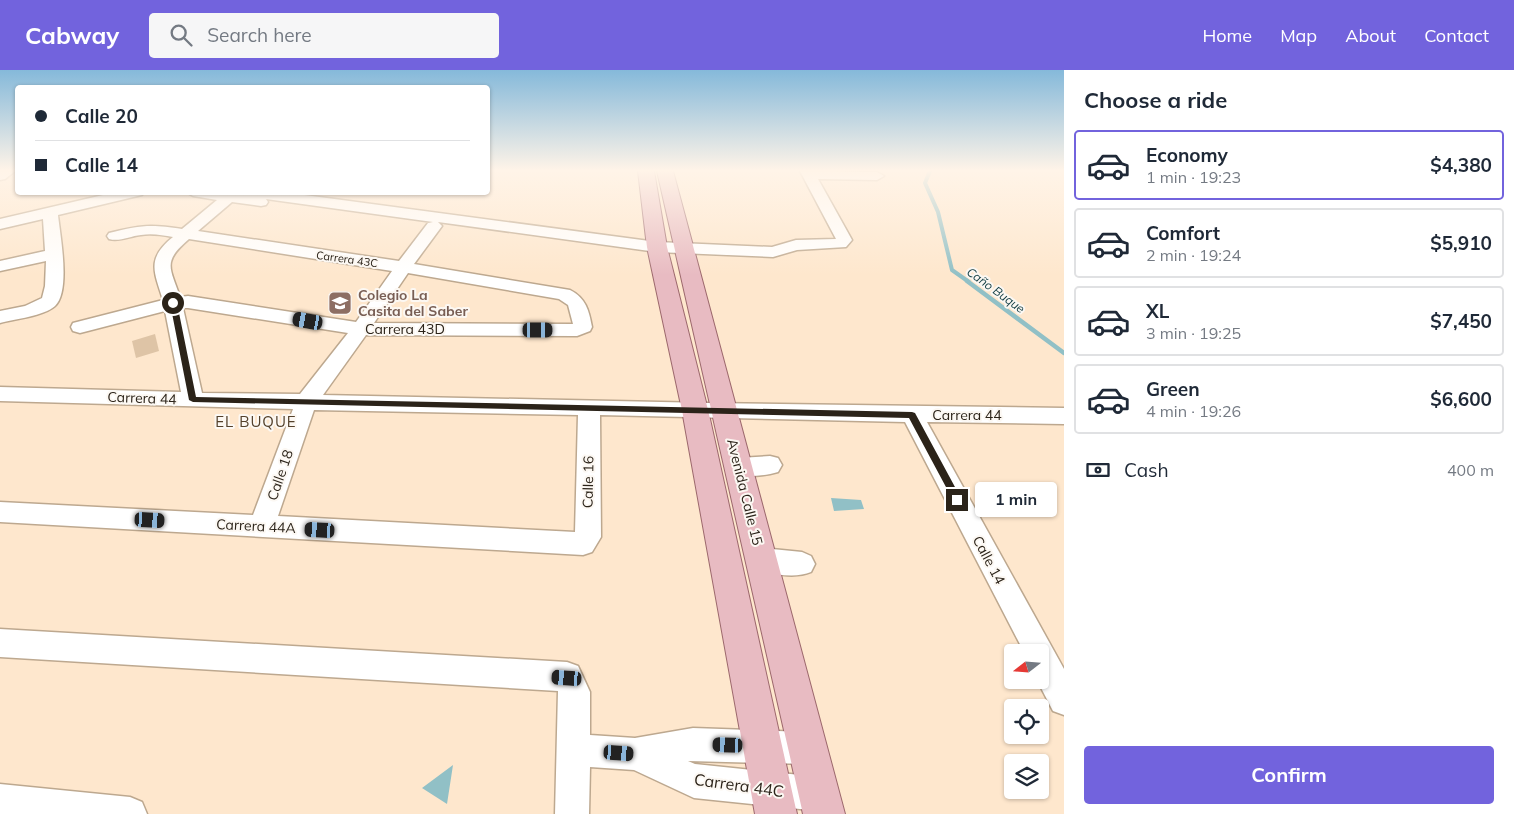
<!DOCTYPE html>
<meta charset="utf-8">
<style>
:root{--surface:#fff;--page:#f6f6f7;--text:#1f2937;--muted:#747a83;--line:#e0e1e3;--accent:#7263dd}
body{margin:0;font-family:Mulish,sans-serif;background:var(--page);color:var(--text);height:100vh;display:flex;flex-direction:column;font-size:19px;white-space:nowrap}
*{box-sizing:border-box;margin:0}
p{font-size:16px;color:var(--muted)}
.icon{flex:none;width:28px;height:28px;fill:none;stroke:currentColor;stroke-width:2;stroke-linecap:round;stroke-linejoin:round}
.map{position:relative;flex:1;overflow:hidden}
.side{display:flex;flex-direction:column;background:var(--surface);width:450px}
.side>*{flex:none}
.top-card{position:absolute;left:15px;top:15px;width:475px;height:110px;border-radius:5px;box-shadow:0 1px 4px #0004;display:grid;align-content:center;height:110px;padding:0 20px;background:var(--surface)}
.needle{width:32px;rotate:253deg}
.fabs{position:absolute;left:1004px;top:574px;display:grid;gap:10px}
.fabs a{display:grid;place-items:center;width:45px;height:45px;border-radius:5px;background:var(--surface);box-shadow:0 1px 4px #0004;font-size:25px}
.end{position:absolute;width:22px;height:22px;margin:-11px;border:6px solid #2b2319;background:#fff;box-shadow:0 0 0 2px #fff}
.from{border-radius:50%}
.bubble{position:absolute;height:35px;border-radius:5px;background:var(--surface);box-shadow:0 1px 4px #0004;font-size:16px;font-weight:700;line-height:35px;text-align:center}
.car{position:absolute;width:15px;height:30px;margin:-15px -8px;border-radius:6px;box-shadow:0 0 4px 1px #0007;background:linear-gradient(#222 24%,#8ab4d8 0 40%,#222 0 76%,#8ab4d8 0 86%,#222 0)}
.top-card b{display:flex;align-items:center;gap:18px;height:48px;font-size:19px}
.top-card b+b{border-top:1px solid var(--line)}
.top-card i{width:12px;height:12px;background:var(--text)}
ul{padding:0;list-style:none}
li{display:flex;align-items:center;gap:15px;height:70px;margin:0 10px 8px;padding:0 10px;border:2px solid var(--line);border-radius:5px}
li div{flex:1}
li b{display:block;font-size:19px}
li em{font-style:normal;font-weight:700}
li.active{border-color:var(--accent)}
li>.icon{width:45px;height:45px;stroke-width:1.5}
h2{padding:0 20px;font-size:22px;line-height:60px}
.pay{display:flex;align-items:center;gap:12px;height:55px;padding:0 20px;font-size:19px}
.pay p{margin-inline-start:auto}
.action{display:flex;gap:10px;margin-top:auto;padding:10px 20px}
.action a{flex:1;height:58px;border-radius:5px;background:var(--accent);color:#fff;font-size:20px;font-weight:700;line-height:58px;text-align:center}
header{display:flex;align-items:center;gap:30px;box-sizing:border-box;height:70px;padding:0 25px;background:var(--accent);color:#fff}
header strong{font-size:24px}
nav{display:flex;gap:28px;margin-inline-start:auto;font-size:18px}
.search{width:350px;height:45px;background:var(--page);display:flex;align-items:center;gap:12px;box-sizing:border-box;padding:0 18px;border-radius:5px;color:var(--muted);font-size:19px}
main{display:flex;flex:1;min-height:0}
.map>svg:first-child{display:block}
.water{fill:#91c0c6}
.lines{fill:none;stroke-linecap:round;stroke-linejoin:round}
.stream-far1{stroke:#91c0c6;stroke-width:4}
.stream{stroke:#91c0c6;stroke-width:4.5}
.building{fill:#dec4a6}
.minor-casing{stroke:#bda88f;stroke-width:3}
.major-casing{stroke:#9c686c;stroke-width:2}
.minor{fill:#fff;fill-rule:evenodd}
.major{fill:#e8bbc2;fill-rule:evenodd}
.route{fill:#2b2319}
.labels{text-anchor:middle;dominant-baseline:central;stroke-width:4;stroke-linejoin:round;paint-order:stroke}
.far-street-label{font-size:11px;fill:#2b2319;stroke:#fcf8f3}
.far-water-label{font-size:12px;font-style:italic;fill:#103c42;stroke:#fcf8f3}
.education-label{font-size:14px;font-weight:bold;fill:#785e54;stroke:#fcf8f3;text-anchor:start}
.street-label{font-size:14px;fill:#2b2319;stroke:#fcf8f3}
.neighbourhood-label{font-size:15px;letter-spacing:1px;fill:#54412b;stroke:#fcf8f3}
.near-street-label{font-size:16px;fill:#2b2319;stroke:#fcf8f3}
</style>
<header>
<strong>Cabway</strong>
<div class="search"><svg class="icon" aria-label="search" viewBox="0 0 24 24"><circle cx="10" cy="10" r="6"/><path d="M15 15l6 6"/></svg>Search here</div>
<nav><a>Home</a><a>Map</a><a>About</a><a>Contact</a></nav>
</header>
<main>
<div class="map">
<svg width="1064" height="744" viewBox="0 0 1064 744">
<rect width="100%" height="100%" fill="#fee7cd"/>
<!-- water -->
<path class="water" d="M831 428 861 430 864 439 834 441Z
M453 695 447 734 422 718Z"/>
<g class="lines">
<!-- stream-far1 -->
<path class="stream-far1" d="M930 101 925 113 938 142 952 200 969 212"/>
<!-- stream -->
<path class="stream" d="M967 211 1064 283"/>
</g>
<!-- building -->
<path class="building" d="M155 264 159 281 136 288 132 271Z"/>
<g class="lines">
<!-- minor casing -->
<g class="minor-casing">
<path id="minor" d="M0 101H15L5 109 0 110Z
M800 101 877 102 884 106 877 110 818 109 852 170 846 177 797 180 773 187 657 182 438 152 442 156 414 194 570 220C586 228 589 241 592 257L590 261 577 266 366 265 323 325 708 333 1064 338V354L927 352 1064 599V645L1053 641 1037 610H1040V582H1024L905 352 600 345 601 467 592 482 583 485 0 452V432L253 445 293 339 0 331V317L181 322 165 241 80 263 73 261 71 257 73 253 163 230C154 201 146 189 173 167 162 165 152 163 141 165 130 166 120 172 109 169L107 166 109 163C139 155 152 154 182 159L217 130 193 126 186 122 239 124 238 122H282L657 172 772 177 796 170 836 169ZM266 129 433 152 428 153 399 191 198 161 232 132 261 136 266 135 268 132ZM189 169 392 201 356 252 188 226 180 227C170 197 162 192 189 169ZM408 203 559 229 568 235 573 254 374 253ZM183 238H188L348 263 300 324 202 323ZM314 340 578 345 575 462 278 446Z
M116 122H144L142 125 58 145C60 165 71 221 55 236 44 246 15 249 0 253V241L25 236 42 228 45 216 46 191 0 201V191L45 181 43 149 0 159V149Z
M770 386 778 388 782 395 778 402C764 406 745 408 731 404L727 397 731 390 739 388Z
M762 478 802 482 811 486 815 494 811 502C795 509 769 504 753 498L749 490 753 482Z
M0 559 567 592 578 596 590 622V665L635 668 693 658 807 662 818 667 823 678 818 689 807 694 688 691 695 694 819 707 831 712 836 724 831 736 819 741 694 728 634 700 590 697 589 744H555L558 621 0 587Z
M0 714 130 727 142 732 147 744H0Z"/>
</g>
<!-- major casing -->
<g class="major-casing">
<path id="major" d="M638 101H654L667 177 708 340 797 744H755L682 340 647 177Z
M657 101H673L845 744H803Z"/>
</g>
<!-- minor -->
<use href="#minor" class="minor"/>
<!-- major -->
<use href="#major" class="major"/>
</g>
<!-- sky -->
<linearGradient id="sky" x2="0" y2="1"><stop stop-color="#85b9da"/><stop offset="0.49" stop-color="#fff4e8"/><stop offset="1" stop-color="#fff4e8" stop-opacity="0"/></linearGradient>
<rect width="1064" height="205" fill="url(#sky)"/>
<!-- route -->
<path class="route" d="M173 231 177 233 196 327 912 342 915 343 962 430 957 433 954 432 909 348 193 332 189 330 170 233Z"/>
<!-- icons -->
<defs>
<g id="school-square" transform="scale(1.25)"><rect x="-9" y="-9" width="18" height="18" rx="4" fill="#8d6e63" stroke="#fcf8f3"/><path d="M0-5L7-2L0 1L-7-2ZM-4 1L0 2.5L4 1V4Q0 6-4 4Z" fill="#fff"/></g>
</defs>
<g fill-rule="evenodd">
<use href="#school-square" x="340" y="233"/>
</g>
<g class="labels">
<!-- far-street labels -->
<g class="far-street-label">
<text transform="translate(347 189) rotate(8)">Carrera 43C</text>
</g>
<!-- far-water labels -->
<g class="far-water-label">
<text transform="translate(996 220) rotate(36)">Caño Buque</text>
</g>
<!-- education labels -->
<g class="education-label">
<text x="358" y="225">Colegio La<tspan x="358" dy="16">Casita del Saber</tspan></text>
</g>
<!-- street labels -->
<g class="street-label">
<text x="405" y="259">Carrera 43D</text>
<text transform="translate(142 328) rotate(2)">Carrera 44</text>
<text x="967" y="345">Carrera 44</text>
<text transform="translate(280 405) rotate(-71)">Calle 18</text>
<text transform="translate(588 412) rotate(-89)">Calle 16</text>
<text transform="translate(745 422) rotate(76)">Avenida Calle 15</text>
<text transform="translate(256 456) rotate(3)">Carrera 44A</text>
<text transform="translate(989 490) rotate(62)">Calle 14</text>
</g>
<!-- neighbourhood labels -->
<g class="neighbourhood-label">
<text x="256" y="351">EL BUQUE</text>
</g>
<!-- near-street labels -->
<g class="near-street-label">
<text transform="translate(739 715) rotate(8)">Carrera 44C</text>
</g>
</g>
</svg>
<div class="fabs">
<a><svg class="needle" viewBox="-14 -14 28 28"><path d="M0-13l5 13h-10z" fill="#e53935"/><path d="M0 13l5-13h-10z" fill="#747a83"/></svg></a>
<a><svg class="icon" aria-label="locate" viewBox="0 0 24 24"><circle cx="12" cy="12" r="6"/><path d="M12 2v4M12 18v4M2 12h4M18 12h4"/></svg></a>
<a><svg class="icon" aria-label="layers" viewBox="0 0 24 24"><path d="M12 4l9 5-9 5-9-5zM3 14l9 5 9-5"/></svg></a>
</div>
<i class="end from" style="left:173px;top:233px"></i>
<i class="end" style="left:957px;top:430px"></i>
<div class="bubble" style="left:975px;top:412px;width:82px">1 min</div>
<i class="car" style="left:308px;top:251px;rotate:280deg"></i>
<i class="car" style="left:538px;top:260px;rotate:90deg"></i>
<i class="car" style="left:150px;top:450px;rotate:93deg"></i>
<i class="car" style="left:320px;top:460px;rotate:273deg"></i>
<i class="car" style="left:567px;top:608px;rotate:274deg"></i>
<i class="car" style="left:728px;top:675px;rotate:272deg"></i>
<i class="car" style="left:619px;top:683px;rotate:94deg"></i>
<div class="top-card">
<b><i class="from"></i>Calle 20</b>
<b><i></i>Calle 14</b>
</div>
</div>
<section class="side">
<h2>Choose a ride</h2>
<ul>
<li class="active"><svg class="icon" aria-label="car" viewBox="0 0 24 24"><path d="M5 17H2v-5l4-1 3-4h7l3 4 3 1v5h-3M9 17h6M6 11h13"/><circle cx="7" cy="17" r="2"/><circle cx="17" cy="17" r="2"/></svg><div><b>Economy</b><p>1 min · 19:23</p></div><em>$4,380</em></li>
<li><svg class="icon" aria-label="car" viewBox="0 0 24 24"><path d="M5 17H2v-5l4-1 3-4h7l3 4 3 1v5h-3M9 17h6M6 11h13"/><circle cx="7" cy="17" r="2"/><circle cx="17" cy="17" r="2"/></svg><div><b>Comfort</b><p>2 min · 19:24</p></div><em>$5,910</em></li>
<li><svg class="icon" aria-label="car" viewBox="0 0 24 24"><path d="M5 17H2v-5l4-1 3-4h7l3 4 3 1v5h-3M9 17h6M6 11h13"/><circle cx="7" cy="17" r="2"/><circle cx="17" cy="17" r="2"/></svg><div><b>XL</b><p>3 min · 19:25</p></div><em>$7,450</em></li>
<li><svg class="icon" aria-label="car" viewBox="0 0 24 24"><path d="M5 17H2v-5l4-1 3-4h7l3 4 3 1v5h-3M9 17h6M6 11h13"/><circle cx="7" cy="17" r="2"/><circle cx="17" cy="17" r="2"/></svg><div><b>Green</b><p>4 min · 19:26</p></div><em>$6,600</em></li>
</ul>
<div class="pay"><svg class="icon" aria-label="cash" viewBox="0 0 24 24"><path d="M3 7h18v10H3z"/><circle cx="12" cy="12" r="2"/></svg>Cash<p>400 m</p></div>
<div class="action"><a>Confirm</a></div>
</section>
</main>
